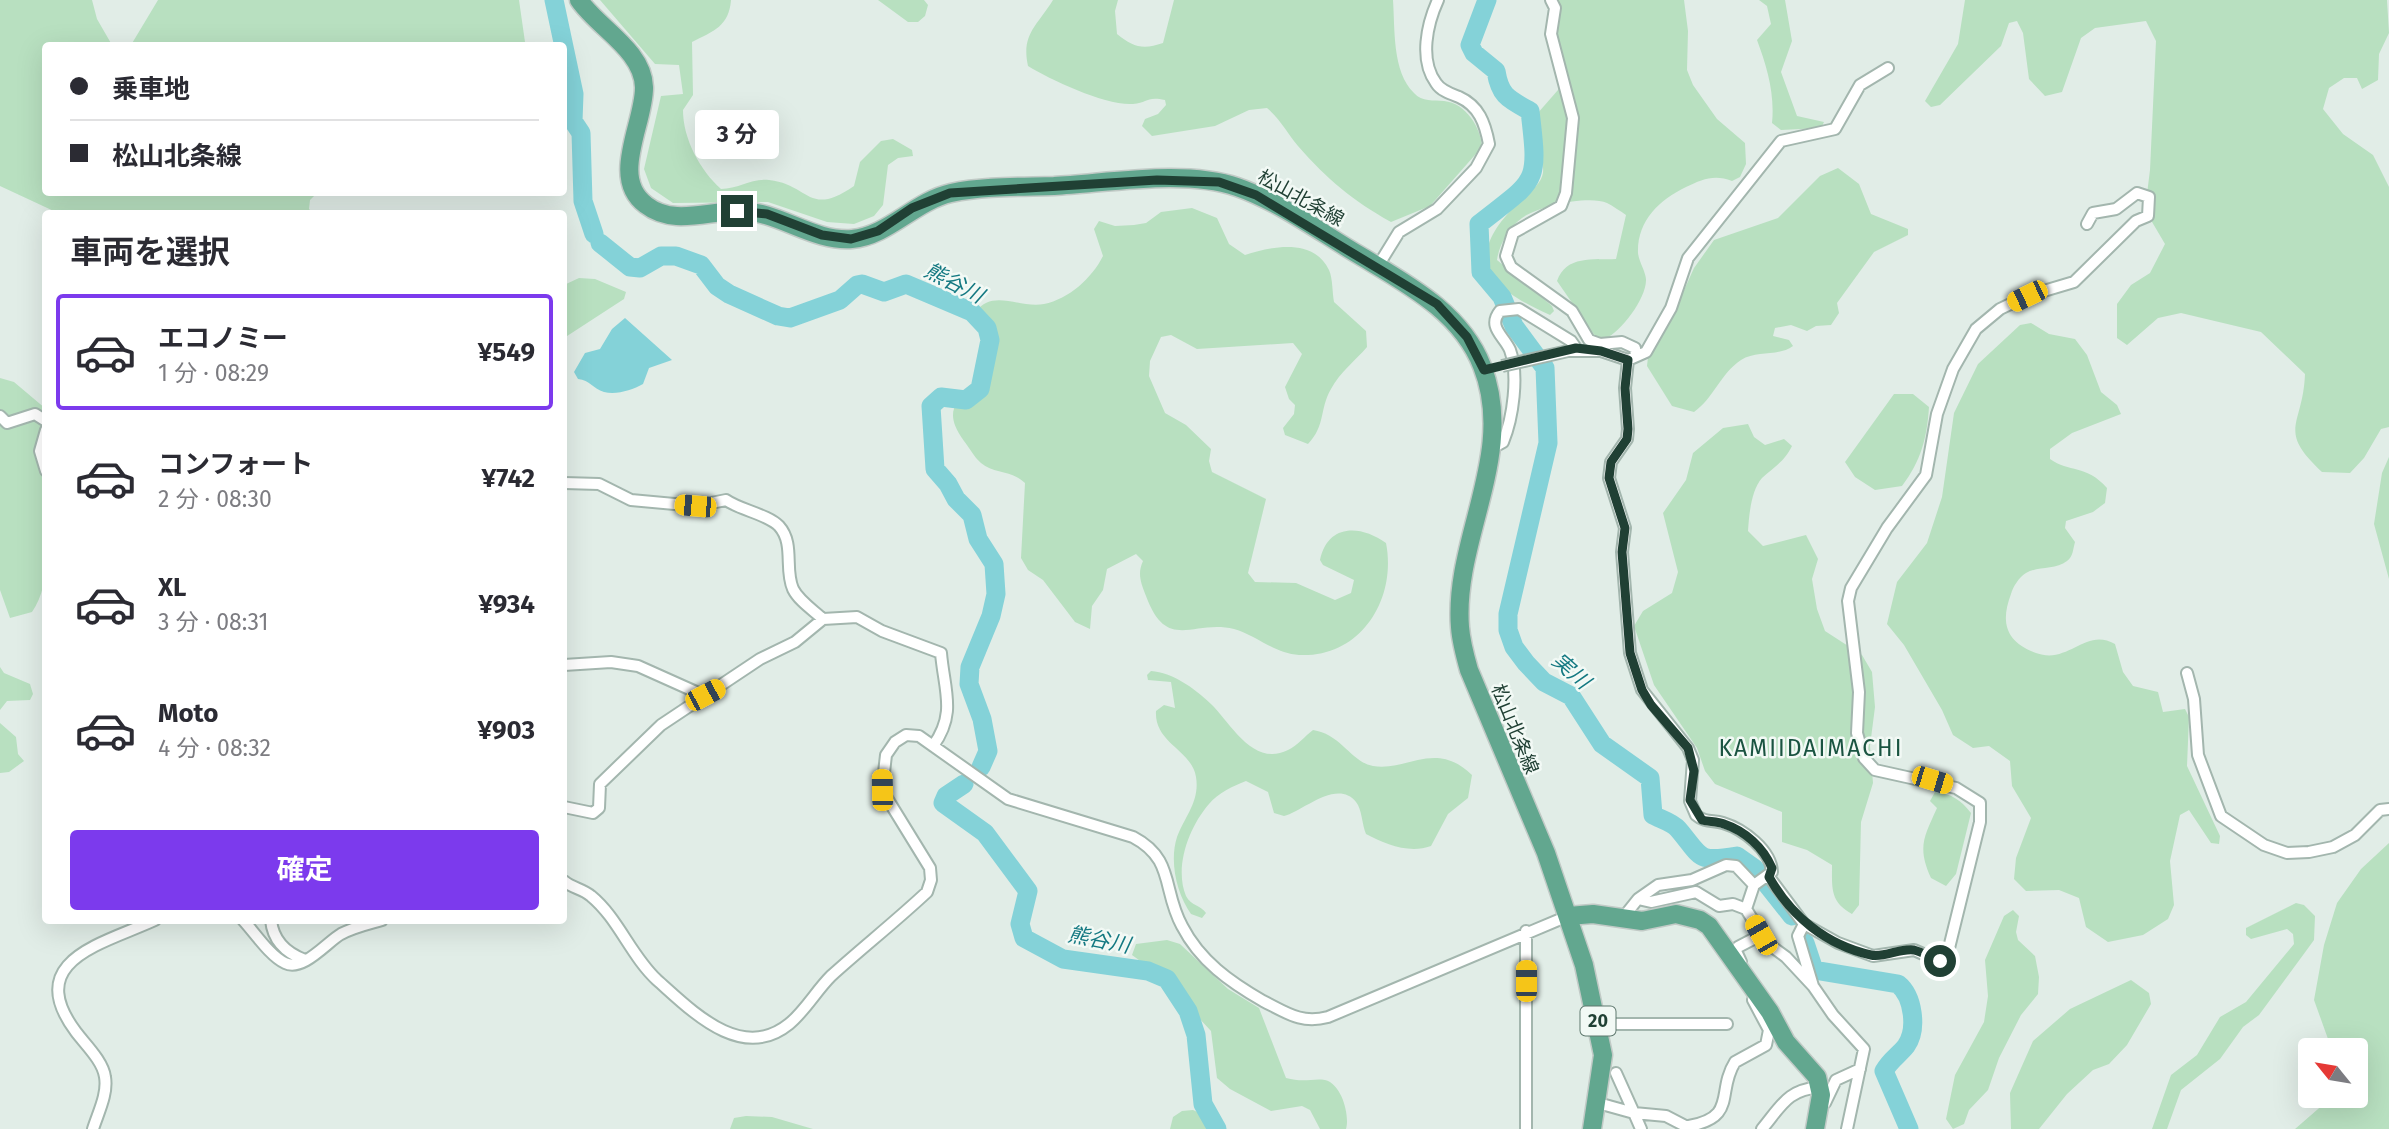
<!DOCTYPE html>
<html lang="ja">
<meta charset="utf-8">
<style>
:root{--surface:#fff;--page:#f7f7f7;--text:#2b2b33;--muted:#7c7c81;--line:#e1e1e2;--accent:#7c3aed}
body{margin:0;font-family:"Fira Sans","Noto Sans JP",sans-serif;background:var(--page);color:var(--text);height:100vh;display:flex;flex-direction:column;font-size:26px;white-space:nowrap}
*{box-sizing:border-box;margin:0}
p{font-size:23px;color:var(--muted)}
.icon{flex:none;width:38px;height:38px;fill:none;stroke:currentColor;stroke-width:2;stroke-linecap:round;stroke-linejoin:round}
.map{position:relative;flex:1;overflow:hidden}
.details{position:absolute;left:42px;top:210px;width:525px;height:714px;display:flex;flex-direction:column;background:var(--surface);border-radius:7px;box-shadow:0 7px 28px #0002}
.details>*{flex:none}
.top-card{position:absolute;left:42px;top:42px;width:525px;height:154px;border-radius:7px;box-shadow:0 7px 28px #0002;display:grid;align-content:center;height:154px;padding:0 28px;background:var(--surface)}
.needle{width:46px;rotate:300deg}
.tools{position:absolute;left:2298px;top:1038px;display:grid;gap:14px}
.tools a{display:grid;place-items:center;width:70px;height:70px;border-radius:7px;background:var(--surface);box-shadow:0 7px 28px #0002;font-size:35px}
.end{position:absolute;width:32px;height:32px;margin:-16px;border:9px solid #204034;background:#fff;box-shadow:0 0 0 4px #fff}
.from{border-radius:50%}
.bubble{position:absolute;height:49px;border-radius:7px;background:var(--surface);box-shadow:0 7px 28px #0002;font-size:23px;font-weight:700;line-height:49px;text-align:center}
.car{position:absolute;width:21px;height:42px;margin:-21px -10px;border-radius:9px;box-shadow:0 0 5px 2px #0007;background:linear-gradient(#f5c518 24%,#345 0 40%,#f5c518 0 76%,#345 0 86%,#f5c518 0)}
.top-card b{display:flex;align-items:center;gap:24px;height:66px;font-size:26px}
.top-card b+b{border-top:2px solid var(--line)}
.top-card i{width:18px;height:18px;background:var(--text)}
ul{padding:0;list-style:none}
li{display:flex;align-items:center;gap:21px;height:116px;margin:0 14px 10px;padding:0 14px;border:4px solid transparent;border-radius:7px}
li div{flex:1}
li b{display:block;font-size:26px}
li em{font-style:normal;font-weight:700}
li.selected{border-color:var(--accent)}
li>.icon{width:63px;height:63px;stroke-width:1.5}
h2{padding:0 28px;font-size:32px;line-height:84px}
.button{display:flex;gap:14px;margin-top:auto;padding:14px 28px}
.button a{flex:1;height:80px;border-radius:7px;background:var(--accent);color:#fff;font-size:28px;font-weight:700;line-height:80px;text-align:center}
.map>svg:first-child{display:block}
.green{fill:#b8e0c0}
.water{fill:#84d2d8}
.lines{fill:none;stroke-linecap:round;stroke-linejoin:round}
.river{stroke:#84d2d8;stroke-width:19}
.minor-casing{stroke:#a3b6ae;stroke-width:14}
.primary-casing{stroke:#c1cac6;stroke-width:21}
.minor{stroke:#fff;stroke-width:10}
.primary{stroke:#62a78f;stroke-width:18}
.minor-bridge-casing{stroke:#a3b6ae;stroke-width:14;stroke-linecap:butt}
.minor-bridge{stroke:#fff;stroke-width:10}
.route{stroke:#204034;stroke-width:9}
.labels{text-anchor:middle;dominant-baseline:central;stroke-width:5;stroke-linejoin:round;paint-order:stroke}
.shield{fill:#f2f9f5;stroke:#5f786e;stroke-width:2}
.shield-label{font-size:18px;font-weight:bold;fill:#204034}
.street-label{font-size:19px;fill:#204034;stroke:#f2f9f5}
.water-label{font-size:21px;font-style:italic;fill:#147982;stroke:#f2f9f5}
.quarter-label{font-size:23px;letter-spacing:2px;fill:#1a5441;stroke:#f2f9f5}
</style>
<div class="map">
<svg width="2389" height="1129" viewBox="0 0 2389 1129">
<rect width="100%" height="100%" fill="#e1ede7"/>
<!-- green -->
<path class="green" d="M0 0H92L97 19 112 45 46 46V192L317 193 310 200 309 209 313 213H58L0 186Z
M158 0H519L525 42V46L131 45Z
M600 0H731C729 26 714 31 692 42L693 95 683 110C683 139 700 170 721 189 738 189 752 178 769 180 809 184 808 218 854 186L860 162 881 141 893 139 912 150 913 156 898 158 888 165 883 205 874 216 854 224 827 222 768 202 673 203 651 188 644 169 661 96 683 94 679 65 655 64Z
M878 0H924L928 5 925 16 918 22H908Z
M1053 0H1118L1115 11 1117 34C1133 47 1143 50 1163 43L1174 0H1393C1395 28 1392 72 1414 93 1422 102 1434 100 1444 101 1466 103 1481 128 1482 147L1430 206 1391 222C1352 200 1328 180 1298 146 1287 133 1281 120 1267 108L1249 110 1215 126 1152 136 1142 126 1145 119 1158 114 1166 105 1165 100C1146 96 1148 103 1133 104 1106 106 1051 80 1028 66 1021 34 1037 26 1053 0Z
M1555 0H1684L1688 31 1687 70 1693 85 1717 119 1745 143 1746 164 1740 177 1732 181C1715 174 1702 179 1686 187 1659 200 1637 221 1638 253 1639 262 1645 270 1646 279 1647 298 1621 332 1605 339L1595 336 1557 281C1566 255 1593 260 1616 259L1626 215C1620 211 1613 206 1607 203 1589 195 1538 206 1522 218 1509 227 1499 245 1497 260L1552 306 1554 311 1550 315C1487 287 1461 258 1519 202 1527 194 1541 185 1543 173 1544 155 1537 133 1537 114L1558 90 1562 63 1555 34Z
M1759 0H1785L1792 41 1781 72 1797 116 1824 122 1821 128 1781 130 1772 123C1775 94 1767 67 1757 40L1771 24 1767 6Z
M1965 0H2387L2389 33 2379 54 2378 80 2362 89 2357 78H2344L2329 88 2323 109 2343 134 2373 155 2389 187V427L2381 429 2364 458 2350 473 2322 472C2276 429 2303 427 2305 374L2261 332 2181 313 2158 318 2127 345 2117 338V304L2131 285 2150 273 2165 244 2145 210 2150 170 2156 41 2146 21 2095 28 2081 38 2062 92 2045 96 2029 79 2023 33 2017 21 2009 23 2001 46 1940 105 1931 107 1925 101 1958 44Z
M1838 168 1859 184 1871 214 1908 229V235L1874 252 1837 303 1839 313 1831 325 1816 326 1807 331 1791 325 1775 328 1773 336 1789 340 1793 346C1778 357 1757 350 1741 360 1720 374 1714 398 1694 412L1672 406 1647 366 1648 357 1676 308 1694 268 1714 240 1778 218 1820 176Z
M1192 208 1217 218 1229 244 1245 255C1272 246 1314 238 1329 270 1333 279 1332 292 1334 302L1366 331 1367 347C1355 361 1340 372 1331 389 1319 410 1326 425 1308 444L1285 435 1283 428 1294 414 1295 405 1289 399 1285 387 1302 354 1293 343 1197 349 1171 335 1161 337 1150 361 1149 376 1165 413 1186 425 1211 449 1209 461 1212 472 1266 499 1248 573 1255 582 1296 583 1335 600 1351 593 1354 580 1323 565 1320 560C1328 523 1361 525 1386 543 1397 599 1361 658 1299 655 1275 654 1256 635 1234 629 1193 619 1167 653 1146 596 1141 583 1137 574 1143 561L1136 554 1107 569 1103 590 1092 606 1090 629 1075 622 1043 580 1028 570 1021 558 1025 483C1012 470 994 474 981 463 974 457 969 447 964 441 932 397 979 398 989 359 992 345 983 325 976 312 992 288 1021 309 1044 304 1069 299 1092 278 1103 256L1094 229 1099 221 1115 226 1134 225 1146 223 1161 212Z
M579 278 595 279 626 292 624 299 564 338V285Z
M2031 323 2049 334 2075 339 2087 355 2101 392 2117 405 2121 414 2072 433 2050 449V459C2069 473 2086 464 2107 488L2105 503 2093 512 2066 521 2065 528 2075 542C2073 549 2073 557 2067 561 2055 570 2038 566 2026 573 2019 577 2013 587 2011 594 2000 623 2006 642 2036 653 2069 665 2085 627 2115 644L2123 672 2133 686 2158 692 2163 712 2185 709 2189 717 2187 766 2220 836 2219 844 2211 843 2189 810 2180 815 2170 861 2174 905 2168 919 2143 935 2108 942 2086 927 2079 898 2059 890 2026 891 2014 879 2016 858 2031 818 2012 786 2010 761 1989 746 1973 748 1953 735 1942 710 1904 645 1887 624 1897 582 1927 543 1942 497 1954 413 1978 364 2020 325Z
M0 378 14 382 46 409V518L42 522C49 551 49 587 32 612L10 618 0 590Z
M1894 394H1913L1929 407C1927 438 1921 461 1902 486L1875 490 1855 477 1845 462Z
M1748 424 1754 437 1765 445 1784 439 1792 446C1784 462 1774 467 1762 478 1751 490 1749 516 1748 531L1763 546 1806 535 1818 559 1812 579 1817 609 1825 631 1862 655 1872 672 1875 707 1870 746 1873 783 1861 822 1859 905 1852 914C1830 902 1832 888 1832 865L1807 850 1782 842V812L1715 784 1705 771 1697 748 1654 685 1634 626 1643 611 1672 593 1678 572 1663 513 1686 480 1693 453 1723 428Z
M2389 457V579L2374 524 2382 473Z
M0 667 4 673 30 684 33 694 30 700 7 701 0 710Z
M1151 671C1173 673 1193 687 1211 704 1230 722 1253 768 1288 750 1297 746 1305 736 1313 730 1341 734 1351 762 1373 766 1407 772 1435 739 1472 775L1468 798 1448 814 1431 846C1409 854 1385 844 1366 834 1362 825 1362 809 1356 802 1337 778 1302 812 1284 816L1274 813 1268 792 1246 781C1233 786 1218 793 1209 804 1189 827 1174 867 1186 896 1191 906 1201 905 1206 913L1202 918 1191 914C1177 894 1169 862 1177 837 1185 816 1200 801 1196 777 1192 750 1154 743 1156 711L1164 705 1175 708 1171 682 1148 680 1147 675Z
M0 723 16 737 18 754 24 761 9 772 0 773Z
M1935 792C1952 794 1961 800 1971 813L1956 874 1946 886 1931 878C1917 847 1924 837 1937 808L1930 801Z
M2389 843V1129H2295L2333 1096H2356V1050H2332L2314 1000 2324 945 2337 903 2361 869Z
M2296 903 2304 905 2315 916 2314 940 2306 951 2259 1015 2243 1027 2220 1059 2181 1090 2167 1129H2152L2171 1075 2197 1055 2220 1017 2246 1002 2294 944 2293 934 2287 929 2251 939 2246 935V928Z
M2013 910 2019 916 2016 932 2018 940 2035 956 2039 977 2038 994 2021 1015 1999 1058 1988 1090 1969 1110 1964 1124 1953 1129 1946 1119 1955 1075 1984 1022 1988 996 1985 960 2004 916Z
M1167 940 1180 944 1228 989 1259 1008 1286 1078C1304 1083 1313 1078 1325 1080 1342 1084 1350 1116 1346 1129H1320L1310 1110 1302 1106 1271 1111 1230 1089 1217 1078 1211 1031 1158 974 1132 955 1136 944Z
M2131 980 2149 993 2151 1004 2127 1045 2109 1064 2093 1070 2067 1094 2039 1129H2011L2010 1093 2033 1041 2070 1009Z
M1193 1110 1206 1116 1214 1129H1170L1173 1117 1182 1111Z
M746 1116 772 1117 813 1129H730L734 1118Z"/>
<!-- water -->
<path class="water" d="M625 318 672 360 649 368 643 384C632 390 617 395 604 392 593 389 590 380 578 379L574 372 585 353 600 349 612 329Z"/>
<g class="lines">
<!-- river -->
<path class="river" d="M554 0 574 94 573 121 581 133 583 201 594 234
M1487 0 1470 45 1474 53 1496 71C1500 96 1508 99 1530 111 1539 186 1537 178 1479 224L1481 272 1502 297 1514 326 1545 368 1548 443 1508 614V630L1514 647 1526 663 1544 682 1571 696 1602 744 1650 778 1653 815C1660 819 1672 822 1678 829 1702 857 1696 863 1737 856L1754 868 1792 916
M600 243 630 267 640 268 661 256H676L701 265 717 286 729 294 778 316 790 318 840 300 857 285 862 284 884 292 906 284 972 312 987 328 990 340 980 389 966 400 941 397 931 406 935 469 948 484 956 499 972 515 978 539 994 564 996 594 991 616 970 667 969 684 982 719 988 751 981 767
M964 784 946 796 943 803 985 833 1028 891 1020 924 1024 938 1063 959 1148 971 1167 979 1188 1011 1196 1035 1203 1104 1217 1129
M1805 943 1814 970 1898 984C1913 996 1918 1029 1906 1046 1899 1055 1890 1060 1884 1071L1909 1129"/>
<!-- minor casing -->
<g class="minor-casing">
<path id="minor" d="M1551 0 1555 8 1551 34 1573 118 1566 193 1561 206 1513 233 1506 256 1511 267 1572 311 1589 340 1600 344 1622 342 1635 348 1636 356
M1378 266 1399 232 1437 209 1476 168 1489 144C1485 123 1479 106 1459 97 1451 94 1441 91 1436 83 1419 60 1427 24 1438 0
M1568 351H1601L1628 360 1646 352 1671 308 1688 258 1781 141 1835 129 1860 85 1888 68
M1628 360 1625 388 1628 429 1627 439 1611 462 1609 478 1625 528 1622 552 1630 653 1642 690 1688 748 1693 760 1690 801 1696 815C1705 823 1713 820 1723 823 1743 829 1771 850 1772 872L1754 885 1746 909
M0 416 7 423 35 414 46 421
M46 430 40 451 46 471
M1492 448 1503 442C1513 418 1519 375 1510 350 1504 336 1487 327 1500 311L1519 309 1571 341 1576 348
M564 483 599 484 631 500 696 506 726 500C740 510 767 514 779 526 795 544 784 569 793 589 799 601 813 610 823 619
M564 665 611 662 638 666 705 696
M2187 673 2194 699 2198 755 2221 816 2264 845 2287 853 2309 852 2333 847 2355 835 2380 810 2389 809
M564 807 593 813 599 808 600 784 661 725 760 659 795 642 823 619 857 617 882 631 941 653C944 690 957 713 933 746
M1769 877 1804 924
M564 881C572 888 583 889 591 896 618 918 631 956 657 980 691 1010 741 1063 789 1024 805 1011 816 991 831 976 862 948 896 921 927 892L931 880 930 868 882 790 886 755 895 742 906 735 919 736 1008 799 1133 837C1175 859 1162 890 1182 926 1200 961 1230 982 1263 1001 1287 1013 1301 1024 1328 1017L1568 916
M1638 899 1658 885 1692 880 1726 865 1736 866 1754 885
M1622 919 1638 899 1651 902 1696 892 1719 906 1733 904 1746 909 1767 943 1786 957 1813 986 1833 1015 1864 1049 1847 1129
M243 920C255 933 270 956 285 963 303 972 327 942 341 934 354 927 368 924 382 920
M271 920C273 941 286 953 305 960
M1741 962 1736 951 1738 947 1761 935
M1813 986 1798 936 1804 924 1838 943 1873 956 1914 950 1939 961 1949 948 1980 822V803L1956 788 1875 770 1864 758 1857 733 1859 692 1848 601 1851 588 1887 528 1926 475 1937 414 1953 369 1976 329 2000 309 2027 296 2074 282 2136 221 2148 216 2149 197 2137 193 2116 209 2093 213 2087 224
M1598 1024H1727
M1616 1073 1634 1113 1666 1116 1691 1129
M1598 1103 1634 1113 1641 1129
M1825 1103 1836 1080 1860 1069
M1689 1126C1738 1117 1716 1092 1735 1062L1766 1045 1769 1030 1753 1000
M93 1129C98 1113 108 1094 105 1077 103 1061 85 1044 76 1032 22 960 103 944 155 920
M1526 1129V931
M1762 1129C1782 1105 1787 1090 1820 1087"/>
</g>
<!-- primary casing -->
<g class="primary-casing">
<path id="primary" d="M579 0C598 28 643 50 644 87 645 122 609 178 646 205 673 226 707 211 739 211 779 211 812 242 852 239 888 236 915 201 951 193 984 186 1020 187 1054 186 1109 183 1185 169 1237 187 1280 202 1320 232 1359 255 1407 284 1461 312 1482 366 1517 454 1453 539 1460 627 1461 641 1465 656 1469 670L1546 853 1584 965 1603 1055 1592 1129
M1568 916 1593 914 1642 921 1676 914 1700 920 1709 926 1770 1012 1786 1042 1817 1077 1821 1095 1815 1129"/>
</g>
<!-- minor -->
<use href="#minor" class="minor"/>
<!-- primary -->
<use href="#primary" class="primary"/>
<!-- minor-bridge casing -->
<g class="minor-bridge-casing">
<path id="minor-bridge" d="M1502 366 1568 351"/>
</g>
<!-- minor-bridge -->
<use href="#minor-bridge" class="minor-bridge"/>
</g>
<g class="lines">
<!-- route -->
<path class="route" d="M737 211 767 214 822 235 851 239 878 231 912 208 950 193 1157 180 1219 182 1256 195 1437 304 1467 337 1484 370 1576 348 1601 351 1628 360 1625 388 1628 429 1627 439 1611 462 1609 478 1625 528 1622 552 1630 653 1642 690 1651 705 1688 748 1694 771 1690 800 1702 820C1709 822 1717 821 1724 824 1745 831 1763 847 1772 868L1769 877C1791 916 1826 945 1871 955 1884 958 1900 948 1914 950 1922 952 1932 958 1940 961"/>
</g>
<g class="labels">
<!-- shield labels -->
<rect class="shield" x="1580.5" y="1006.5" width="35" height="29" rx="5"/>
<g class="shield-label">
<text x="1598" y="1021">20</text>
</g>
<!-- street labels -->
<g class="street-label">
<text transform="translate(1301 198) rotate(29)">松山北条線</text>
<text transform="translate(1515 729) rotate(68)">松山北条線</text>
</g>
<!-- water labels -->
<g class="water-label">
<text transform="translate(954 283) rotate(27)">熊谷川</text>
<text transform="translate(1571 671) rotate(41)">実川</text>
<text transform="translate(1099 940) rotate(11)">熊谷川</text>
</g>
<!-- quarter labels -->
<g class="quarter-label">
<text x="1811" y="748">KAMIIDAIMACHI</text>
</g>
</g>
</svg>
<div class="tools">
<a><svg class="needle" viewBox="-14 -14 28 28"><path d="M0-13l5 13h-10z" fill="#e53935"/><path d="M0 13l5-13h-10z" fill="#7c7c81"/></svg></a>
</div>
<i class="end from" style="left:1940px;top:961px"></i>
<i class="end" style="left:737px;top:211px"></i>
<div class="bubble" style="left:695px;top:110px;width:84px">3 分</div>
<i class="car" style="left:2027px;top:296px;rotate:244deg"></i>
<i class="car" style="left:695px;top:506px;rotate:275deg"></i>
<i class="car" style="left:705px;top:695px;rotate:62deg"></i>
<i class="car" style="left:1932px;top:780px;rotate:107deg"></i>
<i class="car" style="left:882px;top:790px;rotate:359deg"></i>
<i class="car" style="left:1761px;top:935px;rotate:330deg"></i>
<i class="car" style="left:1526px;top:981px;rotate:0deg"></i>
<div class="top-card">
<b><i class="from"></i>乗車地</b>
<b><i></i>松山北条線</b>
</div>
<section class="details">
<h2>車両を選択</h2>
<ul>
<li class="selected"><svg class="icon" aria-label="car" viewBox="0 0 24 24"><path d="M5 17H2v-5l4-1 3-4h7l3 4 3 1v5h-3M9 17h6M6 11h13"/><circle cx="7" cy="17" r="2"/><circle cx="17" cy="17" r="2"/></svg><div><b>エコノミー</b><p>1 分 · 08:29</p></div><em>¥549</em></li>
<li><svg class="icon" aria-label="car" viewBox="0 0 24 24"><path d="M5 17H2v-5l4-1 3-4h7l3 4 3 1v5h-3M9 17h6M6 11h13"/><circle cx="7" cy="17" r="2"/><circle cx="17" cy="17" r="2"/></svg><div><b>コンフォート</b><p>2 分 · 08:30</p></div><em>¥742</em></li>
<li><svg class="icon" aria-label="car" viewBox="0 0 24 24"><path d="M5 17H2v-5l4-1 3-4h7l3 4 3 1v5h-3M9 17h6M6 11h13"/><circle cx="7" cy="17" r="2"/><circle cx="17" cy="17" r="2"/></svg><div><b>XL</b><p>3 分 · 08:31</p></div><em>¥934</em></li>
<li><svg class="icon" aria-label="car" viewBox="0 0 24 24"><path d="M5 17H2v-5l4-1 3-4h7l3 4 3 1v5h-3M9 17h6M6 11h13"/><circle cx="7" cy="17" r="2"/><circle cx="17" cy="17" r="2"/></svg><div><b>Moto</b><p>4 分 · 08:32</p></div><em>¥903</em></li>
</ul>
<div class="button"><a>確定</a></div>
</section>
</div>
